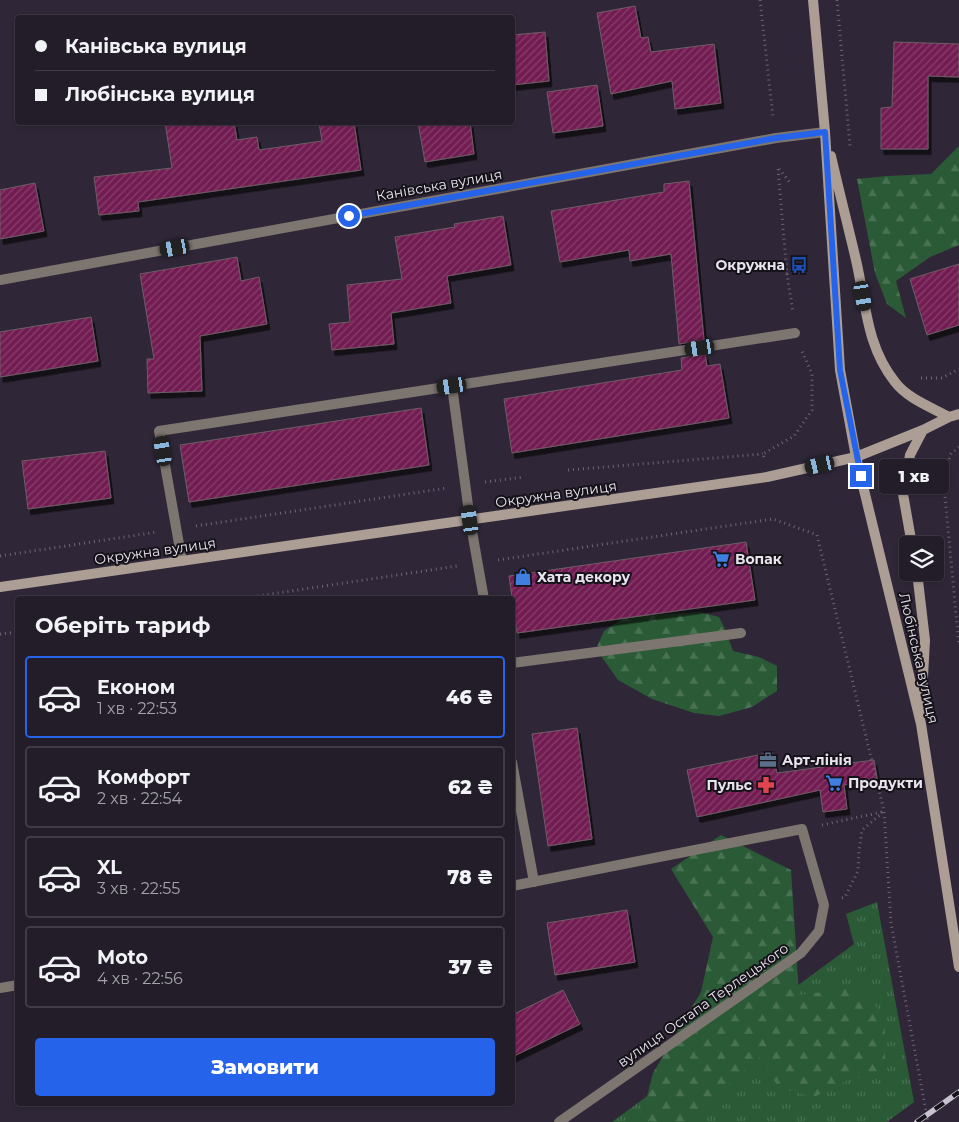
<!DOCTYPE html>
<html lang="uk">
<meta charset="utf-8">
<style>
:root{--surface:#231d29;--page:#2b2631;--text:#f1f3f6;--muted:#a3a2a8;--line:#403b46;--accent:#2563eb}
body{margin:0;font-family:Montserrat,sans-serif;background:var(--page);color:var(--text);height:100vh;display:flex;flex-direction:column;font-size:19px;white-space:nowrap}
*{box-sizing:border-box;margin:0}
p{font-size:16px;color:var(--muted)}
.icon{flex:none;width:28px;height:28px;fill:none;stroke:currentColor;stroke-width:2;stroke-linecap:round;stroke-linejoin:round}
.map{position:relative;flex:1;overflow:hidden}
.drawer{position:absolute;left:15px;top:596px;width:500px;height:510px;display:flex;flex-direction:column;background:var(--surface);border-radius:5px;box-shadow:0 1px 4px #0004,0 0 0 1px var(--line)}
.drawer>*{flex:none}
.hud{position:absolute;left:15px;top:15px;width:500px;height:110px;border-radius:5px;box-shadow:0 1px 4px #0004,0 0 0 1px var(--line);display:grid;align-content:center;height:110px;padding:0 20px;background:var(--surface)}
.fabs{position:absolute;left:899px;top:536px;display:grid;gap:10px}
.fabs a{display:grid;place-items:center;width:45px;height:45px;border-radius:5px;background:var(--surface);box-shadow:0 1px 4px #0004,0 0 0 1px var(--line);font-size:25px}
.end{position:absolute;width:22px;height:22px;margin:-11px;border:6px solid #2563eb;background:#fff;box-shadow:0 0 0 2px #fff}
.from{border-radius:50%}
.bubble{position:absolute;height:35px;border-radius:5px;background:var(--surface);box-shadow:0 1px 4px #0004,0 0 0 1px var(--line);font-size:16px;font-weight:800;line-height:35px;text-align:center}
.car{position:absolute;width:15px;height:30px;margin:-15px -8px;border-radius:6px;box-shadow:0 0 4px 1px #0007;background:linear-gradient(#222 24%,#8ab4d8 0 40%,#222 0 76%,#8ab4d8 0 86%,#222 0)}
.hud b{display:flex;align-items:center;gap:18px;height:48px;font-size:19px}
.hud b+b{border-top:1px solid var(--line)}
.hud i{width:12px;height:12px;background:var(--text)}
ul{padding:0;list-style:none}
li{display:flex;align-items:center;gap:15px;height:82px;margin:0 10px 8px;padding:0 10px;border:2px solid var(--line);border-radius:5px}
li div{flex:1}
li b{display:block;font-size:19px}
li em{font-style:normal;font-weight:800}
li.current{border-color:var(--accent)}
li>.icon{width:45px;height:45px;stroke-width:1.5}
h2{padding:0 20px;font-size:22px;line-height:60px}
.button{display:flex;gap:10px;margin-top:auto;padding:10px 20px}
.button a{flex:1;height:58px;border-radius:5px;background:var(--accent);color:#fff;font-size:20px;font-weight:800;line-height:58px;text-align:center}
.map>svg:first-child{display:block}
.grass{fill:url(#grass-tufts)}
.forest{fill:url(#forest-firs)}
.building{fill:url(#building-hatch);stroke:#705c66;filter:url(#shadow)}
.lines{fill:none;stroke-linecap:round;stroke-linejoin:round}
.path{stroke:#6d6674;stroke-width:3;stroke-dasharray:1 4;stroke-linecap:butt}
.lane{stroke:#7d756f;stroke-width:10}
.street{stroke:#7d756f;stroke-width:10}
.secondary{stroke:#ac9e95;stroke-width:10}
.rail-casing{stroke:#c7c2cd;stroke-width:5.5}
.rail{stroke:#151219;stroke-width:4;stroke-dasharray:11;stroke-linecap:butt}
.route{stroke:#2563eb;stroke-width:6}
.labels{text-anchor:middle;dominant-baseline:central;stroke-width:4;stroke-linejoin:round;paint-order:stroke}
.street-label{font-size:14px;fill:#e8e3ed;stroke:#151219}
.poi-label{font-size:14px;font-weight:bold;fill:#e8e3ed;stroke:#151219;text-anchor:start}
</style>
<div class="map">
<svg width="959" height="1122" viewBox="0 0 959 1122">
<defs>
<pattern id="grass-tufts" width="24" height="20" patternUnits="userSpaceOnUse" patternTransform="scale(1.25)"><rect width="24" height="20" fill="#2a5a36"/><path d="M3 7l-1-3M5 7V3M7 7l1-3M15 17l-1-3M17 17v-4M19 17l1-3" fill="none" stroke="#497253"/></pattern>
<pattern id="forest-firs" width="22" height="20" patternUnits="userSpaceOnUse" patternTransform="scale(1.25)"><rect width="22" height="20" fill="#2a5a36"/><path d="M5 1l3.5 6h-7zM16 11l3.5 6h-7z" fill="#497253"/></pattern>
<pattern id="building-hatch" width="6" height="6" patternUnits="userSpaceOnUse" patternTransform="scale(1.25)"><rect width="6" height="6" fill="#721e52"/><path d="M-1 1l2-2M0 6l6-6M5 7l2-2" fill="none" stroke="#863f6b"/></pattern>
<filter id="shadow"><feDropShadow dx="3" dy="5.5" stdDeviation="0" flood-color="#0009"/></filter>
</defs>
<rect width="100%" height="100%" fill="#2f2737"/>
<!-- grass -->
<path class="grass" d="M877 902 914 1102 887 1122H612L854 944 846 914Z"/>
<!-- forest -->
<path class="forest" d="M959 146V245L930 257 896 281 906 318 887 304 875 273 857 179 887 176 931 174Z
M700 612 719 617 725 629 733 651 759 657 777 666V691L752 707 719 716 694 713 652 699 618 680 596 649 604 631 625 617 650 615Z
M721 835 791 870 799 995 862 987 885 1019V1076L852 1078 814 1097 779 1088 760 1057 708 1101 691 1122H653L642 1116 653 1073 701 992 713 937 671 869Z"/>
<!-- building -->
<path class="building" d="M635 6 641 38 648 37 651 52 714 44 721 103 675 109 672 81 611 94 597 13Z
M545 32 549 81 512 85V35Z
M894 42 959 44V77L928 76V149H881V108L892 107Z
M597 85 603 126 553 133 547 92Z
M165 122H234L237 140 257 137 259 150 322 141 319 122H354L361 170 138 202 139 211 99 215 94 177 172 168Z
M418 122H470L474 154 425 162Z
M689 181 704 340 679 344 671 254 630 261 629 250 560 262 551 211 664 192V184Z
M35 183 44 231 0 239V190Z
M503 216 511 265 447 276 451 303 391 313 394 344 332 350 329 324 350 322 347 285 402 279 395 237 455 227 454 224Z
M237 257 241 281 259 277 267 324 200 336 202 391 148 393 147 359H154L140 274Z
M959 264V325L927 335 910 279Z
M91 317 98 361 0 377V332Z
M705 354 707 366 720 364 729 418 512 453 504 399 682 370 681 358Z
M421 408 429 465 189 502 180 445Z
M105 451 111 498 28 509 22 461Z
M746 542 755 600 517 633 509 576Z
M577 728 592 839 548 846 532 734Z
M772 752 777 773 874 760 877 778 844 785 847 809 823 812 820 790 697 817 687 770Z
M627 910 635 962 555 975 547 923Z
M563 990 580 1024 512 1057V1015Z"/>
<g class="lines">
<!-- path -->
<path class="path" d="M760 0 773 117
M837 0 850 146
M778 169 787 274 793 313
M779 169 791 184
M787 274 799 265
M921 378H942L959 369
M959 447 951 454 943 475 959 646
M764 457 763 454 794 436 812 410V374L802 351
M568 470 763 454
M485 482 524 477
M196 526 447 488
M0 556 157 532
M498 560 773 519 817 535 884 811 891 923 928 1122
M238 599 457 566
M0 634 18 632
M822 825 882 812
M842 898 845 897 858 871 859 851 862 830 883 812"/>
<!-- lane -->
<path class="lane" d="M452 386 795 333
M182 561 159 431 452 386 470 520 484 599
M512 663 741 633
M512 762 534 882"/>
<!-- street -->
<path class="street" d="M0 280 776 138 825 132
M512 886 802 829 824 905 819 931 801 953 559 1122
M0 988 18 985"/>
<!-- secondary -->
<path class="secondary" d="M813 0 825 132 840 370 856 457 921 724 959 967
M831 156C839 191 848 226 856 260 866 303 866 346 895 382 908 399 931 407 949 417
M912 545 903 494 910 455 923 430
M917 572 925 640 921 713
M0 587 767 477 856 457 923 430 949 417 959 414"/>
<!-- rail casing -->
<g class="rail-casing">
<path id="rail" d="M917 1122 959 1092"/>
</g>
<!-- rail -->
<use href="#rail" class="rail"/>
</g>
<g class="lines">
<!-- route -->
<path class="route" d="M349 216 776 138 825 132 840 370 861 476"/>
</g>
<!-- icons -->
<defs>
<g id="bus-bare" transform="scale(1.35)"><path d="M-5-6H5V4H4V6H2V4H-2V6H-4V4H-5ZM-3.5-4V0h7V-4ZM-3.5 1.2v1.5H-2V1.2ZM2 1.2v1.5H3.5V1.2Z" fill="#1a4fb4" stroke="#151219" stroke-width="2.5" paint-order="stroke"/></g>
<g id="supermarket-bare" transform="scale(1.35)"><path d="M-6-5.5h2.5l.6 2H6L4.5 2H-2.5L-4.4-4H-6ZM-1.5 3.2a1.3 1.3 0 1 0 .1 0ZM3 3.2a1.3 1.3 0 1 0 .1 0Z" fill="#3f7fe0" stroke="#151219" stroke-width="2.5" paint-order="stroke"/></g>
<g id="shop-bare" transform="scale(1.35)"><path d="M-5-2.5h2.3a2.7 3.5 0 0 1 5.4 0H5L5.5 6h-11ZM-1.5-2.5h3a1.5 2.3 0 0 0-3 0Z" fill="#3f7fe0" stroke="#151219" stroke-width="2.5" paint-order="stroke"/></g>
<g id="office-bare" transform="scale(1.35)"><path d="M-6-3h4V-5.5h4V-3h4V5H-6ZM-1-4.5V-3h2v-1.5ZM-6 0V1H6V0Z" fill="#5c6f8a" stroke="#151219" stroke-width="2.5" paint-order="stroke"/></g>
<g id="pharmacy-bare" transform="scale(1.35)"><path d="M-2-6h4v4h4v4h-4v4h-4v-4h-4v-4h4Z" fill="#e0444e" stroke="#151219" stroke-width="2.5" paint-order="stroke"/></g>
</defs>
<g fill-rule="evenodd">
<use href="#bus-bare" x="799" y="265"/>
<use href="#supermarket-bare" x="721" y="559"/>
<use href="#shop-bare" x="523" y="577"/>
<use href="#office-bare" x="768" y="760"/>
<use href="#supermarket-bare" x="834" y="783"/>
<use href="#pharmacy-bare" x="766" y="785"/>
</g>
<g class="labels">
<!-- street labels -->
<g class="street-label">
<text transform="translate(439 185) rotate(-10)">Канівська вулиця</text>
<text transform="translate(556 494) rotate(-8)">Окружна вулиця</text>
<text transform="translate(155 551) rotate(-8)">Окружна вулиця</text>
<text transform="translate(919 658) rotate(77)">Любінська вулиця</text>
<text transform="translate(703 1005) rotate(-35)">вулиця Остапа Терлецького</text>
</g>
<!-- poi labels -->
<g class="poi-label">
<text x="785" y="265" text-anchor="end">Окружна</text>
<text x="735" y="559">Вопак</text>
<text x="537" y="577">Хата декору</text>
<text x="782" y="760">Арт-лінія</text>
<text x="848" y="783">Продукти</text>
<text x="752" y="785" text-anchor="end">Пульс</text>
</g>
</g>
</svg>
<div class="fabs">
<a><svg class="icon" aria-label="layers" viewBox="0 0 24 24"><path d="M12 4l9 5-9 5-9-5zM3 14l9 5 9-5"/></svg></a>
</div>
<i class="end from" style="left:349px;top:216px"></i>
<i class="end" style="left:861px;top:476px"></i>
<div class="bubble" style="left:879px;top:459px;width:70px">1 хв</div>
<i class="car" style="left:175px;top:248px;rotate:260deg"></i>
<i class="car" style="left:863px;top:296px;rotate:170deg"></i>
<i class="car" style="left:700px;top:348px;rotate:261deg"></i>
<i class="car" style="left:452px;top:386px;rotate:261deg"></i>
<i class="car" style="left:163px;top:451px;rotate:350deg"></i>
<i class="car" style="left:820px;top:465px;rotate:257deg"></i>
<i class="car" style="left:470px;top:520px;rotate:352deg"></i>
<div class="hud">
<b><i class="from"></i>Канівська вулиця</b>
<b><i></i>Любінська вулиця</b>
</div>
<section class="drawer">
<h2>Оберіть тариф</h2>
<ul>
<li class="current"><svg class="icon" aria-label="car" viewBox="0 0 24 24"><path d="M5 17H2v-5l4-1 3-4h7l3 4 3 1v5h-3M9 17h6M6 11h13"/><circle cx="7" cy="17" r="2"/><circle cx="17" cy="17" r="2"/></svg><div><b>Економ</b><p>1 хв · 22:53</p></div><em>46 ₴</em></li>
<li><svg class="icon" aria-label="car" viewBox="0 0 24 24"><path d="M5 17H2v-5l4-1 3-4h7l3 4 3 1v5h-3M9 17h6M6 11h13"/><circle cx="7" cy="17" r="2"/><circle cx="17" cy="17" r="2"/></svg><div><b>Комфорт</b><p>2 хв · 22:54</p></div><em>62 ₴</em></li>
<li><svg class="icon" aria-label="car" viewBox="0 0 24 24"><path d="M5 17H2v-5l4-1 3-4h7l3 4 3 1v5h-3M9 17h6M6 11h13"/><circle cx="7" cy="17" r="2"/><circle cx="17" cy="17" r="2"/></svg><div><b>XL</b><p>3 хв · 22:55</p></div><em>78 ₴</em></li>
<li><svg class="icon" aria-label="car" viewBox="0 0 24 24"><path d="M5 17H2v-5l4-1 3-4h7l3 4 3 1v5h-3M9 17h6M6 11h13"/><circle cx="7" cy="17" r="2"/><circle cx="17" cy="17" r="2"/></svg><div><b>Moto</b><p>4 хв · 22:56</p></div><em>37 ₴</em></li>
</ul>
<div class="button"><a>Замовити</a></div>
</section>
</div>
